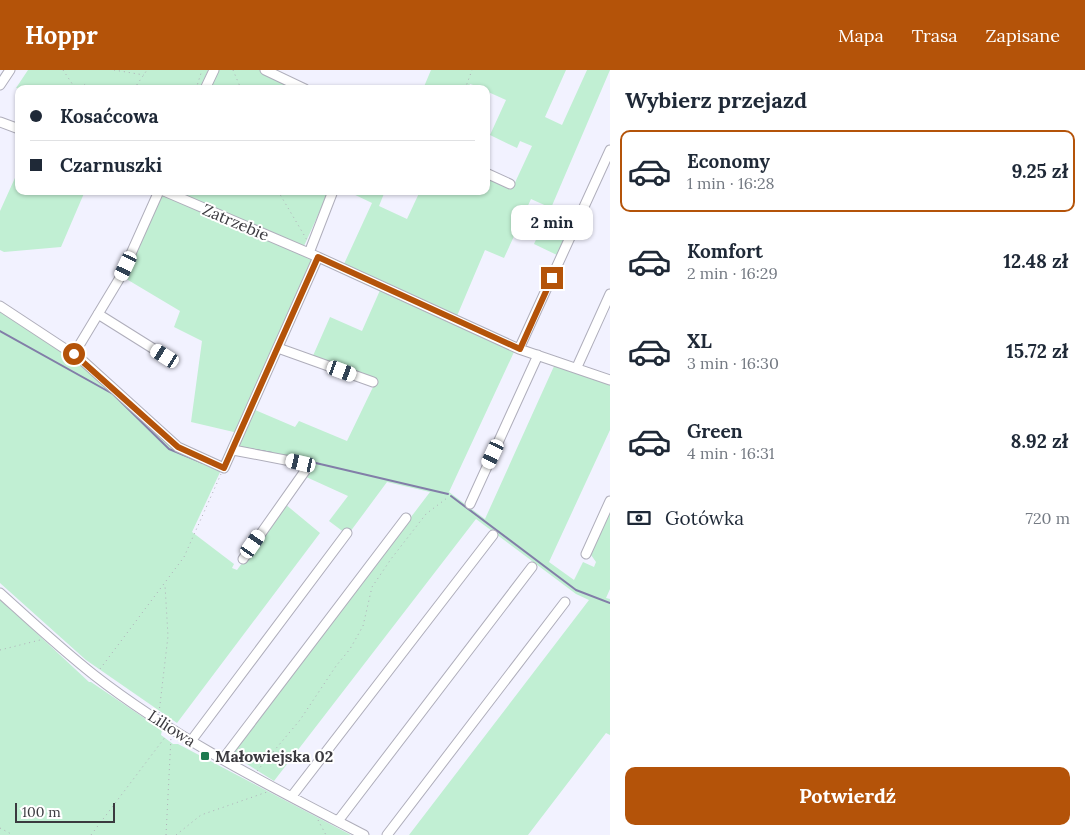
<!DOCTYPE html>
<html lang="pl">
<meta charset="utf-8">
<style>
:root{--surface:#fff;--page:#f2f2f3;--text:#1f2937;--muted:#747a83;--line:#e0e1e3;--accent:#b45309}
body{margin:0;font-family:Lora,serif;background:var(--page);color:var(--text);height:100vh;display:flex;flex-direction:column;font-size:19px;white-space:nowrap}
*{box-sizing:border-box;margin:0}
p{font-size:16px;color:var(--muted)}
.icon{flex:none;width:28px;height:28px;fill:none;stroke:currentColor;stroke-width:2;stroke-linecap:round;stroke-linejoin:round}
.map{position:relative;flex:1;overflow:hidden}
.side{display:flex;flex-direction:column;background:var(--surface);width:475px}
.side>*{flex:none}
.banner{position:absolute;left:15px;top:15px;width:475px;height:110px;border-radius:10px;box-shadow:0 1px 4px #0004;display:grid;align-content:center;height:110px;padding:0 15px;background:var(--surface)}
.scale{position:absolute;left:15px;bottom:12px;width:100px;box-sizing:border-box;padding-left:5px;border:2px solid #3b3a3f;border-top:0;font-size:14px;line-height:18px;white-space:nowrap;color:#3b3a3f;-webkit-text-stroke:4px #fff;paint-order:stroke}
.end{position:absolute;width:22px;height:22px;margin:-11px;border:6px solid #b45309;background:#fff;box-shadow:0 0 0 2px #fff}
.from{border-radius:50%}
.bubble{position:absolute;height:35px;border-radius:10px;background:var(--surface);box-shadow:0 1px 4px #0004;font-size:16px;font-weight:700;line-height:35px;text-align:center}
.car{position:absolute;width:15px;height:30px;margin:-15px -8px;border-radius:6px;box-shadow:0 0 4px 1px #0007;background:linear-gradient(#fff 24%,#345 0 40%,#fff 0 76%,#345 0 86%,#fff 0)}
.banner b{display:flex;align-items:center;gap:18px;height:48px;font-size:19px}
.banner b+b{border-top:1px solid var(--line)}
.banner i{width:12px;height:12px;background:var(--text)}
ul{padding:0;list-style:none}
li{display:flex;align-items:center;gap:15px;height:82px;margin:0 10px 8px;padding:0 5px;border:2px solid transparent;border-radius:10px}
li div{flex:1}
li b{display:block;font-size:19px}
li em{font-style:normal;font-weight:700}
li.active{border-color:var(--accent)}
li>.icon{width:45px;height:45px;stroke-width:1.5}
h2{padding:0 15px;font-size:22px;line-height:60px}
.pay{display:flex;align-items:center;gap:12px;height:55px;padding:0 15px;font-size:19px}
.pay p{margin-inline-start:auto}
.cta{display:flex;gap:10px;margin-top:auto;padding:10px 15px}
.cta a{flex:1;height:58px;border-radius:10px;background:var(--accent);color:#fff;font-size:20px;font-weight:700;line-height:58px;text-align:center}
header{display:flex;align-items:center;gap:30px;box-sizing:border-box;height:70px;padding:0 25px;background:var(--accent);color:#fff}
header strong{font-size:24px}
nav{display:flex;gap:28px;margin-inline-start:auto;font-size:18px}
main{display:flex;flex:1;min-height:0}
.map>svg:first-child{display:block}
.green{fill:#c1efd3}
.lines{fill:none;stroke-linecap:round;stroke-linejoin:round}
.stream{stroke:#827ea8;stroke-width:2}
.minor-casing{stroke:#afaebb;stroke-width:11}
.path{stroke:#afaeb8;stroke-width:1;stroke-dasharray:1 4;stroke-linecap:butt}
.minor{stroke:#fff;stroke-width:9}
.route{stroke:#b45309;stroke-width:6}
.poi-dot{fill:#1d7a50;stroke:#fff;stroke-width:2}
.labels{text-anchor:middle;dominant-baseline:central;stroke-width:4;stroke-linejoin:round;paint-order:stroke}
.street-label{font-size:16px;fill:#3b3a3f;stroke:#fff}
.poi-label{font-size:16px;font-weight:bold;fill:#3b3a3f;stroke:#fff;text-anchor:start}
</style>
<header>
<strong>Hoppr</strong>
<nav><a>Mapa</a><a>Trasa</a><a>Zapisane</a></nav>
</header>
<main>
<div class="map">
<svg width="610" height="765" viewBox="0 0 610 765">
<rect width="100%" height="100%" fill="#f2f2ff"/>
<!-- green -->
<path class="green" d="M28 0H208L200 19H19L16 18Z
M215 0H260L300 19H207Z
M431 0H566L545 47 562 55 587 0H610L551 138 531 129 504 188 485 180 457 246 344 194 372 133 347 121H385L379 136 407 149 420 121H486V107L512 119 532 76 520 71 517 78 490 65 506 30 486 21V19L470 14 468 19H423Z
M19 99V121H85L61 177 4 182 0 180V141Z
M171 121H329L304 176Z
M166 124 314 190 238 363 191 352 202 271 174 257 180 241 123 207 159 127Z
M545 150 571 161 559 186 534 174Z
M381 218 514 282 449 422 485 449 555 294 610 314V360L549 492 574 510 583 492 594 497 596 492 591 485 610 442V519L606 528 610 529V665L606 663 528 765H409L589 530 576 524 476 449 274 711 231 684 430 422 387 412 350 462 345 463 329 451 348 426 304 406 308 401 306 394 236 377 253 339 295 357 299 351 347 371 374 315 312 288 330 247 362 261Z
M0 239 79 293 145 353 222 398 192 462 234 494 232 498 237 500 285 434 320 463 177 653 86 590 0 513Z
M0 529 89 612H91L162 660 161 665 173 674H178L351 765H0Z"/>
<g class="lines">
<!-- stream -->
<path class="stream" d="M0 261 113 324 169 379 203 393
M238 377 272 383
M303 390 448 424
M451 426 576 520 610 533"/>
<!-- minor casing -->
<g class="minor-casing">
<path id="minor" d="M265 0 305 19
M0 15 10 0
M205 19 214 0
M0 52 19 59
M486 103 510 114
M164 121 318 187 519 279 610 310
M309 183 333 121
M0 236 82 290 178 377 224 398 318 187
M98 244 165 286
M278 278 373 312
M519 279 610 80
M74 284 121 206 159 121
M577 297 610 224
M233 380 301 393 305 401 243 489
M470 434 538 285
M586 484 610 431
M0 523C31 551 61 579 94 605 176 669 272 717 364 765
M191 671 347 463
M223 689 406 448
M292 726 493 465
M338 751 532 497
M387 765 565 532"/>
</g>
<!-- path -->
<path class="path" d="M63 0 73 15 81 17 86 14 91 19
M114 0 144 5
M233 0 241 19
M134 19 147 0
M196 19 202 0
M465 19 472 0
M278 121 307 170
M0 580 40 570
M100 599 184 487 221 404
M159 643 168 566 165 515
M257 701 300 650 336 596 350 579 363 556 372 517 391 489 426 444 447 428
M318 750 326 765
M0 758 13 765
M91 765 166 666
M166 765 171 667
M176 765 201 745 267 722"/>
<!-- minor -->
<use href="#minor" class="minor"/>
</g>
<g class="lines">
<!-- route -->
<path class="route" d="M74 284 178 377 224 398 318 187 520 279 552 208"/>
</g>
<!-- markers -->
<rect class="poi-dot" x="200" y="681" width="10" height="10" rx="2.5"/>
<g class="labels">
<!-- street labels -->
<g class="street-label">
<text transform="translate(236 152) rotate(23)">Zatrzebie</text>
<text transform="translate(172 658) rotate(33)">Liliowa</text>
</g>
<!-- poi labels -->
<g class="poi-label">
<text x="215" y="686">Małowiejska 02</text>
</g>
</g>
</svg>
<div class="scale">100 m</div>
<i class="end from" style="left:74px;top:284px"></i>
<i class="end" style="left:552px;top:208px"></i>
<div class="bubble" style="left:511px;top:135px;width:82px">2 min</div>
<i class="car" style="left:126px;top:196px;rotate:205deg"></i>
<i class="car" style="left:165px;top:286px;rotate:302deg"></i>
<i class="car" style="left:342px;top:301px;rotate:110deg"></i>
<i class="car" style="left:493px;top:384px;rotate:205deg"></i>
<i class="car" style="left:301px;top:393px;rotate:283deg"></i>
<i class="car" style="left:253px;top:474px;rotate:35deg"></i>
<div class="banner">
<b><i class="from"></i>Kosaćcowa</b>
<b><i></i>Czarnuszki</b>
</div>
</div>
<section class="side">
<h2>Wybierz przejazd</h2>
<ul>
<li class="active"><svg class="icon" aria-label="car" viewBox="0 0 24 24"><path d="M5 17H2v-5l4-1 3-4h7l3 4 3 1v5h-3M9 17h6M6 11h13"/><circle cx="7" cy="17" r="2"/><circle cx="17" cy="17" r="2"/></svg><div><b>Economy</b><p>1 min · 16:28</p></div><em>9.25 zł</em></li>
<li><svg class="icon" aria-label="car" viewBox="0 0 24 24"><path d="M5 17H2v-5l4-1 3-4h7l3 4 3 1v5h-3M9 17h6M6 11h13"/><circle cx="7" cy="17" r="2"/><circle cx="17" cy="17" r="2"/></svg><div><b>Komfort</b><p>2 min · 16:29</p></div><em>12.48 zł</em></li>
<li><svg class="icon" aria-label="car" viewBox="0 0 24 24"><path d="M5 17H2v-5l4-1 3-4h7l3 4 3 1v5h-3M9 17h6M6 11h13"/><circle cx="7" cy="17" r="2"/><circle cx="17" cy="17" r="2"/></svg><div><b>XL</b><p>3 min · 16:30</p></div><em>15.72 zł</em></li>
<li><svg class="icon" aria-label="car" viewBox="0 0 24 24"><path d="M5 17H2v-5l4-1 3-4h7l3 4 3 1v5h-3M9 17h6M6 11h13"/><circle cx="7" cy="17" r="2"/><circle cx="17" cy="17" r="2"/></svg><div><b>Green</b><p>4 min · 16:31</p></div><em>8.92 zł</em></li>
</ul>
<div class="pay"><svg class="icon" aria-label="cash" viewBox="0 0 24 24"><path d="M3 7h18v10H3z"/><circle cx="12" cy="12" r="2"/></svg>Gotówka<p>720 m</p></div>
<div class="cta"><a>Potwierdź</a></div>
</section>
</main>
